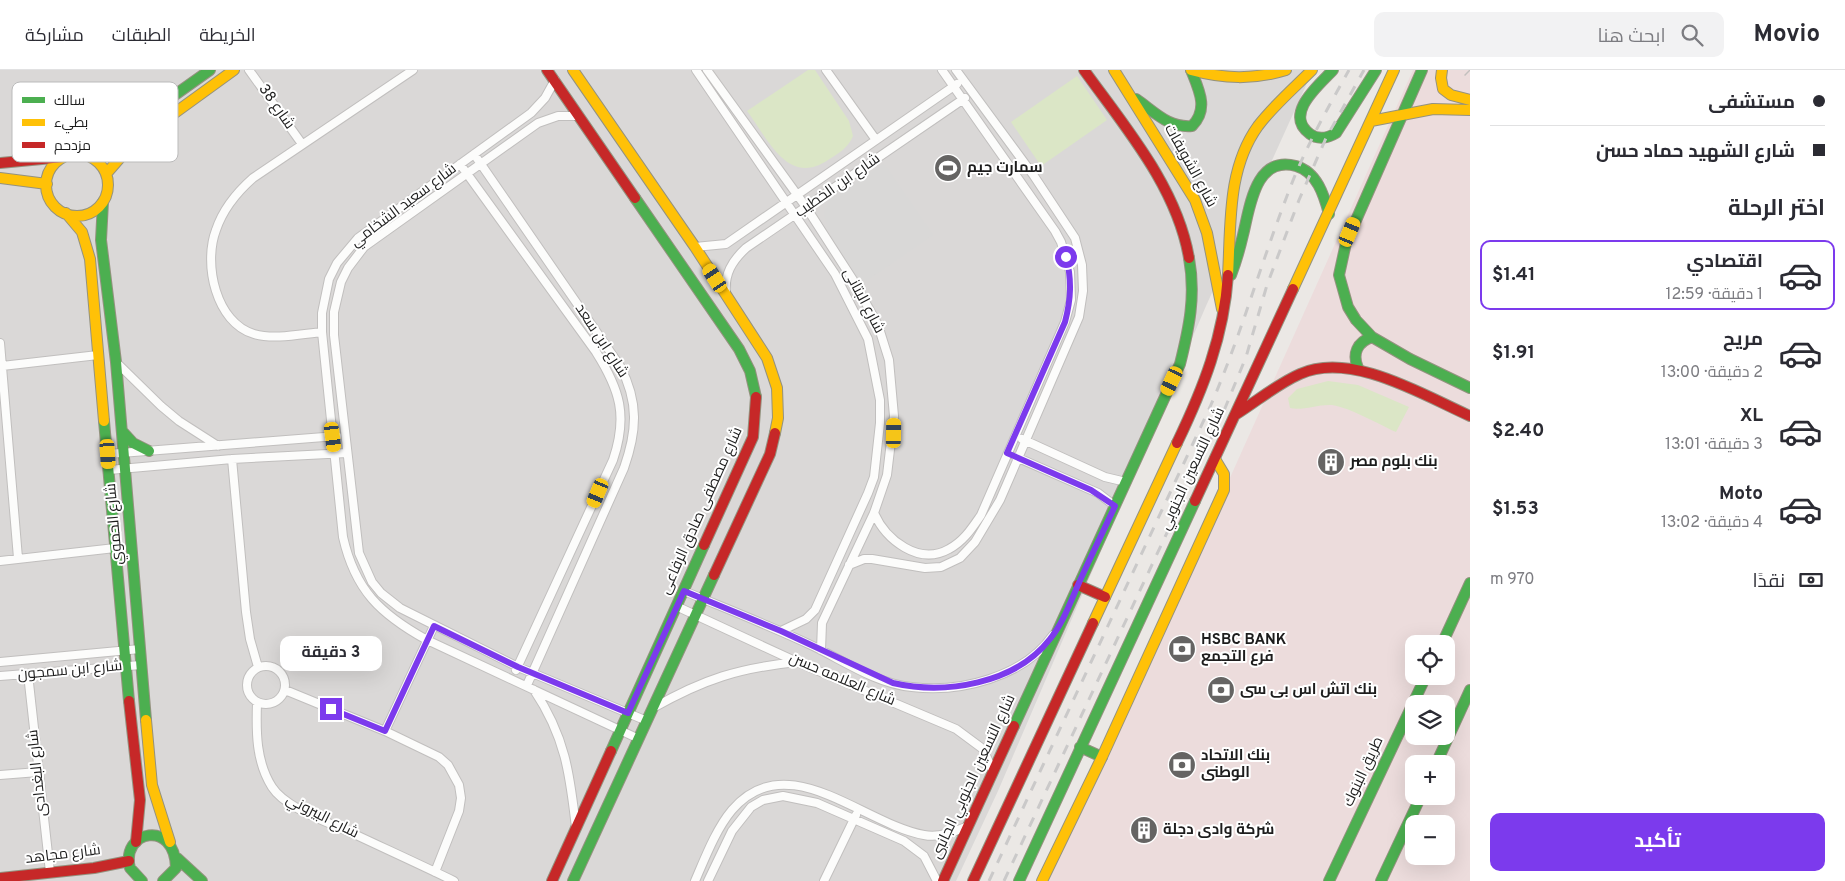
<!DOCTYPE html>
<html lang="ar">
<meta charset="utf-8">
<style>
:root{--surface:#fff;--page:#f2f2f3;--text:#2b2b33;--muted:#7c7c81;--line:#e1e1e2;--accent:#7c3aed}
body{margin:0;font-family:Overpass,Cairo,sans-serif;background:var(--page);color:var(--text);direction:rtl;height:100vh;display:flex;flex-direction:column;font-size:19px;white-space:nowrap}
*{box-sizing:border-box;margin:0}
p{font-size:16px;color:var(--muted)}
.icon{flex:none;width:28px;height:28px;fill:none;stroke:currentColor;stroke-width:2;stroke-linecap:round;stroke-linejoin:round}
.map{position:relative;flex:1;overflow:hidden;direction:ltr}
.details{display:flex;flex-direction:column;background:var(--surface);width:375px}
.details>*{flex:none}
.hud{display:grid;align-content:center;height:110px;padding:0 20px;background:var(--surface)}
.controls{position:absolute;left:1405px;top:565px;display:grid;gap:10px}
.controls a{display:grid;place-items:center;width:50px;height:50px;border-radius:10px;background:var(--surface);box-shadow:0 5px 20px #0002;font-size:25px}
.end{position:absolute;width:22px;height:22px;margin:-11px;border:6px solid #7c3aed;background:#fff;box-shadow:0 0 0 2px #fff}
.from{border-radius:50%}
.bubble{position:absolute;height:35px;border-radius:10px;background:var(--surface);box-shadow:0 5px 20px #0002;font-size:16px;font-weight:700;line-height:35px;text-align:center;direction:rtl}
.car{position:absolute;width:15px;height:30px;margin:-15px -8px;border-radius:6px;box-shadow:0 0 4px 1px #0007;background:linear-gradient(#f5c518 24%,#345 0 40%,#f5c518 0 76%,#345 0 86%,#f5c518 0)}
.hud b{display:flex;align-items:center;gap:18px;height:48px;font-size:19px}
.hud b+b{border-top:1px solid var(--line)}
.hud i{width:12px;height:12px;background:var(--text)}
ul{padding:0;list-style:none}
li{display:flex;align-items:center;gap:15px;height:70px;margin:0 10px 8px;padding:0 10px;border:2px solid transparent;border-radius:10px}
li div{flex:1}
li b{display:block;font-size:19px}
li em{font-style:normal;font-weight:700}
li.active{border-color:var(--accent)}
li>.icon{width:45px;height:45px;stroke-width:1.5}
h2{padding:0 20px;font-size:22px;line-height:60px}
.pay{display:flex;align-items:center;gap:12px;height:55px;padding:0 20px;font-size:19px}
.pay p{margin-inline-start:auto}
.button{display:flex;gap:10px;margin-top:auto;padding:10px 20px}
.button a{flex:1;height:58px;border-radius:10px;background:var(--accent);color:#fff;font-size:20px;font-weight:700;line-height:58px;text-align:center}
header{display:flex;align-items:center;gap:30px;box-sizing:border-box;height:70px;padding:0 25px;background:var(--surface);border-bottom:1px solid var(--line)}
header strong{font-size:24px}
nav{display:flex;gap:28px;margin-inline-start:auto;font-size:18px}
.search{width:350px;height:45px;background:var(--page);display:flex;align-items:center;gap:12px;box-sizing:border-box;padding:0 18px;border-radius:10px;color:var(--muted);font-size:19px}
main{display:flex;flex:1;min-height:0}
.map>svg:first-child{display:block}
.residential{fill:#dad8d7}
.commercial{fill:#ecdcdc;fill-rule:evenodd}
.religious{fill:#d9d8d7}
.grass{fill:#dbe6c6}
.lines{fill:none;stroke-linecap:round;stroke-linejoin:round}
.highway-tunnel{stroke:#c2bfbd;stroke-width:14;stroke-dasharray:14 7;stroke-linecap:butt}
.street-casing{stroke:#c1bfbe;stroke-width:10}
.fast-casing{stroke:#94927f;stroke-width:12}
.slow-casing{stroke:#94927f;stroke-width:12}
.jam-casing{stroke:#94927f;stroke-width:12}
.street{stroke:#fcfcfb;stroke-width:8}
.fast{stroke:#4caf50;stroke-width:10}
.slow{stroke:#ffc107;stroke-width:10}
.jam{stroke:#c62828;stroke-width:10}
.rail{stroke:#cac9c9;stroke-width:3;stroke-dasharray:10 10;stroke-linecap:butt}
.route{stroke:#7c3aed;stroke-width:6}
.labels{text-anchor:middle;dominant-baseline:central;stroke-width:4;stroke-linejoin:round;paint-order:stroke}
.street-label{font-size:15px;fill:#1d1d1d;stroke:#fff}
.poi-label{font-size:15px;font-weight:bold;fill:#1d1d1d;stroke:#fff;text-anchor:start}
.key{fill:#fff;stroke:#bbb;stroke-width:1}
.key-label{font-size:14px;fill:#1d1d1d}
</style>
<header>
<strong>Movio</strong>
<div class="search"><svg class="icon" aria-label="search" viewBox="0 0 24 24"><circle cx="10" cy="10" r="6"/><path d="M15 15l6 6"/></svg>ابحث هنا</div>
<nav><a>الخريطة</a><a>الطبقات</a><a>مشاركة</a></nav>
</header>
<main>
<section class="details">
<div class="hud">
<b><i class="from"></i>مستشفى</b>
<b><i></i>شارع الشهيد حماد حسن</b>
</div>
<h2>اختر الرحلة</h2>
<ul>
<li class="active"><svg class="icon" aria-label="car" viewBox="0 0 24 24"><path d="M5 17H2v-5l4-1 3-4h7l3 4 3 1v5h-3M9 17h6M6 11h13"/><circle cx="7" cy="17" r="2"/><circle cx="17" cy="17" r="2"/></svg><div><b>اقتصادي</b><p>1 دقيقة · 12:59</p></div><em>$1.41</em></li>
<li><svg class="icon" aria-label="car" viewBox="0 0 24 24"><path d="M5 17H2v-5l4-1 3-4h7l3 4 3 1v5h-3M9 17h6M6 11h13"/><circle cx="7" cy="17" r="2"/><circle cx="17" cy="17" r="2"/></svg><div><b>مريح</b><p>2 دقيقة · 13:00</p></div><em>$1.91</em></li>
<li><svg class="icon" aria-label="car" viewBox="0 0 24 24"><path d="M5 17H2v-5l4-1 3-4h7l3 4 3 1v5h-3M9 17h6M6 11h13"/><circle cx="7" cy="17" r="2"/><circle cx="17" cy="17" r="2"/></svg><div><b>XL</b><p>3 دقيقة · 13:01</p></div><em>$2.40</em></li>
<li><svg class="icon" aria-label="car" viewBox="0 0 24 24"><path d="M5 17H2v-5l4-1 3-4h7l3 4 3 1v5h-3M9 17h6M6 11h13"/><circle cx="7" cy="17" r="2"/><circle cx="17" cy="17" r="2"/></svg><div><b>Moto</b><p>4 دقيقة · 13:02</p></div><em>$1.53</em></li>
</ul>
<div class="pay"><svg class="icon" aria-label="cash" viewBox="0 0 24 24"><path d="M3 7h18v10H3z"/><circle cx="12" cy="12" r="2"/></svg>نقدًا<p>970 m</p></div>
<div class="button"><a>تأكيد</a></div>
</section>
<div class="map">
<svg width="1470" height="811" viewBox="0 0 1470 811">
<rect width="100%" height="100%" fill="#ebe8e5"/>
<!-- residential -->
<path class="residential" d="M0 0H1313L1206 236 998 721 956 811H0Z"/>
<!-- commercial -->
<path class="commercial" d="M1413 0H1470V811H1049ZM1414 574H1446V606H1414ZM1414 634H1446V666H1414ZM1414 694H1446V726H1414ZM1414 754H1446V786H1414Z"/>
<!-- religious -->
<path class="religious" d="M884 94 933 165 866 211 857 207 850 194 837 177 827 156 824 143 831 128Z"/>
<!-- grass -->
<path class="grass" d="M808 0H815L849 51 853 66C848 78 839 83 828 90 788 117 768 69 747 41Z
M1077 6 1107 50 1041 96 1011 52Z
M1328 311 1358 315 1409 337 1396 362C1378 354 1351 338 1332 335 1318 334 1302 341 1290 338L1288 328 1297 319Z"/>
<g class="lines">
<!-- highway-tunnel -->
<path class="highway-tunnel" d="M1469 0 1470 1"/>
<!-- street casing -->
<g class="street-casing">
<path id="street" d="M249 0 302 74
M696 0 835 204 868 269 880 330V353L874 407 868 423 815 540 806 549 781 561
M707 0 806 137 853 210 878 255 889 290 894 346 887 405 874 443 822 553 821 580
M826 0 876 70
M555 10 545 28 531 43 358 168 337 193 329 209 322 243V262L343 467C355 520 380 544 427 570L639 669
M579 46H558L538 53 364 177 348 198 341 212 334 242V265L359 483 372 512 381 523 400 538 518 597 647 651
M474 84 620 296C639 332 637 361 624 398L527 615
M460 94 596 282C620 320 628 346 613 390L516 600
M695 177 726 174 957 14
M726 224C724 204 732 191 746 178L965 28
M322 262C301 264 274 270 254 264 216 253 203 194 216 160 223 139 236 123 253 108L413 0
M0 273 18 488
M116 292 161 336 179 351 218 376
M2 296 98 285
M1022 369 1105 407 1126 412
M108 384 337 366
M1016 387 1098 423 1115 436
M232 389 246 542 250 569 258 597
M109 400 232 389 347 383
M874 443C886 470 919 496 949 479 964 471 972 458 981 445L1065 252 1071 230 1070 202 1061 172 1055 161 942 0
M0 491 115 478
M849 495 864 489H872L925 498 941 497 960 488 975 472 1000 430 1079 247 1083 221 1082 195 1075 168 1034 106 956 0
M684 521C727 539 771 556 813 576 844 591 877 614 912 617 960 623 1024 607 1053 565
M676 536 797 592 956 659 983 679 993 701
M0 592 140 579
M247 615a19 19 0 1 1 38 0a19 19 0 1 1-38 0Z
M28 604 50 802
M0 606 141 595
M285 620 385 661 439 687 448 695 459 715 461 728 459 741 435 802
M534 620C565 666 570 704 576 758
M257 633C256 662 256 692 272 717 286 739 331 753 354 764 388 780 421 795 454 811
M653 638C704 609 739 598 797 592
M385 661 434 556
M0 705 38 702
M695 811C705 788 716 759 732 740 787 675 863 754 924 765 939 768 954 762 968 756
M708 811 732 761 751 737 763 730 783 726 817 733 904 771 924 786 937 811
M824 811 856 745"/>
</g>
<!-- fast casing -->
<g class="fast-casing">
<path id="fast" d="M1333 0C1319 15 1283 44 1310 64 1318 70 1328 68 1336 63L1376 0
M1422 0 1346 173 1339 205 1348 237 1356 250 1372 267 1410 289 1470 318
M1136 29C1155 42 1168 58 1192 56 1209 39 1199 20 1191 0
M75 83 117 66 210 0
M635 128 739 279 750 301 756 327
M103 132 101 170 116 292 146 650
M1231 205C1236 192 1240 178 1243 165 1250 137 1255 85 1296 96 1317 102 1324 125 1329 144
M1358 298C1352 284 1357 272 1372 267
M104 351 129 631
M122 361 133 373 149 381
M1442 574 1470 513
M1014 656 1180 294C1189 258 1196 226 1189 188
M1080 677 1102 687
M611 681 704 475
M1436 694 1470 620
M177 788 202 811
M142 811 130 798C120 761 175 748 176 798L163 811
M573 811 714 505
M1019 811 1195 431
M1329 811 1426 606
M1381 811 1421 726"/>
</g>
<!-- slow casing -->
<g class="slow-casing">
<path id="slow" d="M573 0 695 177 767 288 777 318 778 348 775 363
M1114 0 1195 130 1207 163 1222 239
M1191 0C1224 9 1253 10 1286 0
M1442 0 1441 8 1443 19 1451 25 1470 30
M1371 51 1433 39 1470 40
M46 115a31 31 0 1 1 62 0a31 31 0 1 1-62 0Z
M106 104 132 74 234 0
M0 108 47 114
M66 143 82 162 90 189 104 351
M1228 205C1231 154 1227 99 1258 56 1274 35 1294 18 1312 0
M1293 219 1394 0
M1093 553 1177 373
M146 650 152 715 170 772
M1042 811 1102 687 1224 420V404L1215 389"/>
</g>
<!-- jam casing -->
<g class="jam-casing">
<path id="jam" d="M547 0 635 128
M1084 0C1125 57 1177 117 1189 188
M0 93 63 87
M1235 345C1256 332 1277 314 1300 304 1351 281 1423 325 1470 346
M1177 373C1203 319 1224 266 1228 205
M1195 431 1293 219
M704 475 753 367 756 327
M714 505 770 384 775 363
M1078 515 1105 527
M129 631 140 730 136 772
M0 808 94 798 129 791
M552 811 611 681
M943 811 1014 656
M973 811 1093 553"/>
</g>
<!-- street -->
<use href="#street" class="street"/>
<!-- fast -->
<use href="#fast" class="fast"/>
<!-- slow -->
<use href="#slow" class="slow"/>
<!-- jam -->
<use href="#jam" class="jam"/>
<!-- rail -->
<path class="rail" d="M989 811 1210 337C1240 268 1260 196 1287 126 1303 82 1326 41 1349 0
M1004 811 1223 343 1246 287 1267 215 1299 130 1326 68 1364 0"/>
</g>
<g class="lines">
<!-- route -->
<path class="route" d="M331 639 385 661 434 556 518 597 628 643 684 521 781 561 893 613C945 625 1015 614 1050 569 1063 553 1070 533 1078 515 1090 488 1103 462 1115 436L1091 420 1007 383 1065 252C1071 229 1072 210 1066 187"/>
</g>
<!-- icons -->
<defs>
<g id="stadium-disc" transform="scale(1.4375)"><circle r="9.5" fill="#656463" stroke="#fff"/><path d="M0-5a6.5 5 0 1 0 0 10a6.5 5 0 1 0 0-10ZM-3.5-1.8h7v3.6h-7Z" fill="#fff"/></g>
<g id="building-disc" transform="scale(1.4375)"><circle r="9.5" fill="#656463" stroke="#fff"/><path d="M-4-6H4V6H1V3H-1V6H-4ZM-2.5-4.3h1.7v1.8h-1.7ZM.8-4.3h1.7v1.8H.8ZM-2.5-1h1.7V.8h-1.7ZM.8-1h1.7V.8H.8Z" fill="#fff"/></g>
<g id="bank-disc" transform="scale(1.4375)"><circle r="9.5" fill="#656463" stroke="#fff"/><path d="M-6-4H6V4H-6ZM0-2.3a2.3 2.3 0 1 0 0 4.6a2.3 2.3 0 1 0 0-4.6Z" fill="#fff"/></g>
</defs>
<g fill-rule="evenodd">
<use href="#stadium-disc" x="948" y="98"/>
<use href="#building-disc" x="1331" y="392"/>
<use href="#bank-disc" x="1182" y="579"/>
<use href="#bank-disc" x="1221" y="620"/>
<use href="#bank-disc" x="1182" y="695"/>
<use href="#building-disc" x="1144" y="760"/>
</g>
<g class="labels">
<!-- street labels -->
<g class="street-label">
<text transform="translate(276 37) rotate(55)">شارع 38</text>
<text transform="translate(1190 96) rotate(61)">شارع الشويفات</text>
<text transform="translate(838 116) rotate(-35)">شارع ابن الخطيب</text>
<text transform="translate(404 136) rotate(-37)">شارع سعيد الشخامي</text>
<text transform="translate(863 231) rotate(62)">شارع البتانى</text>
<text transform="translate(601 271) rotate(57)">شارع ابن سعد</text>
<text transform="translate(1193 399) rotate(-65)">شارع التسعين الجنوبي</text>
<text transform="translate(702 441) rotate(-66)">شارع مصطفى صادق الرفاعى</text>
<text transform="translate(115 454) rotate(-95)">شارع الحموي</text>
<text transform="translate(70 601) rotate(-5)">شارع ابن سمجون</text>
<text transform="translate(842 610) rotate(23)">شارع العلامه حسن</text>
<text transform="translate(1364 702) rotate(-65)">طريق البنوك</text>
<text transform="translate(38 703) rotate(-96)">شارع البغدادى</text>
<text transform="translate(974 707) rotate(-65)">شارع التسعين الجنوبي الجانبى</text>
<text transform="translate(322 747) rotate(27)">شارع البيروني</text>
<text transform="translate(63 785) rotate(-7)">شارع مجاهد</text>
</g>
<!-- poi labels -->
<g class="poi-label">
<text x="967" y="98">سمارت جيم</text>
<text x="1350" y="392">بنك بلوم مصر</text>
<text x="1201" y="570">HSBC BANK<tspan x="1201" dy="17">فرع التجمع</tspan></text>
<text x="1240" y="620">بنك اتش اس بى سى</text>
<text x="1201" y="686">بنك الاتحاد<tspan x="1201" dy="17">الوطنى</tspan></text>
<text x="1163" y="760">شركة وادى دجلة</text>
</g>
</g>
<!-- legend -->
<rect x="12" y="12" width="166" height="80" rx="8" class="key"/>
<rect x="22" y="27" width="23" height="6" fill="#4caf50"/>
<rect x="22" y="49" width="23" height="7" fill="#ffc107"/>
<rect x="22" y="72" width="23" height="6" fill="#c62828"/>
<g class="key-label">
<text x="54" y="35">سالك</text>
<text x="54" y="57">بطيء</text>
<text x="54" y="80">مزدحم</text>
</g>
</svg>
<div class="controls">
<a><svg class="icon" aria-label="locate" viewBox="0 0 24 24"><circle cx="12" cy="12" r="6"/><path d="M12 2v4M12 18v4M2 12h4M18 12h4"/></svg></a>
<a><svg class="icon" aria-label="layers" viewBox="0 0 24 24"><path d="M12 4l9 5-9 5-9-5zM3 14l9 5 9-5"/></svg></a>
<a>+</a>
<a>−</a>
</div>
<i class="end from" style="left:1066px;top:187px"></i>
<i class="end" style="left:331px;top:639px"></i>
<div class="bubble" style="left:280px;top:566px;width:102px">3 دقيقة</div>
<i class="car" style="left:1350px;top:162px;rotate:23deg"></i>
<i class="car" style="left:715px;top:208px;rotate:327deg"></i>
<i class="car" style="left:1172px;top:311px;rotate:205deg"></i>
<i class="car" style="left:894px;top:363px;rotate:1deg"></i>
<i class="car" style="left:333px;top:367px;rotate:173deg"></i>
<i class="car" style="left:108px;top:384px;rotate:176deg"></i>
<i class="car" style="left:598px;top:423px;rotate:203deg"></i>
</div>
</main>
